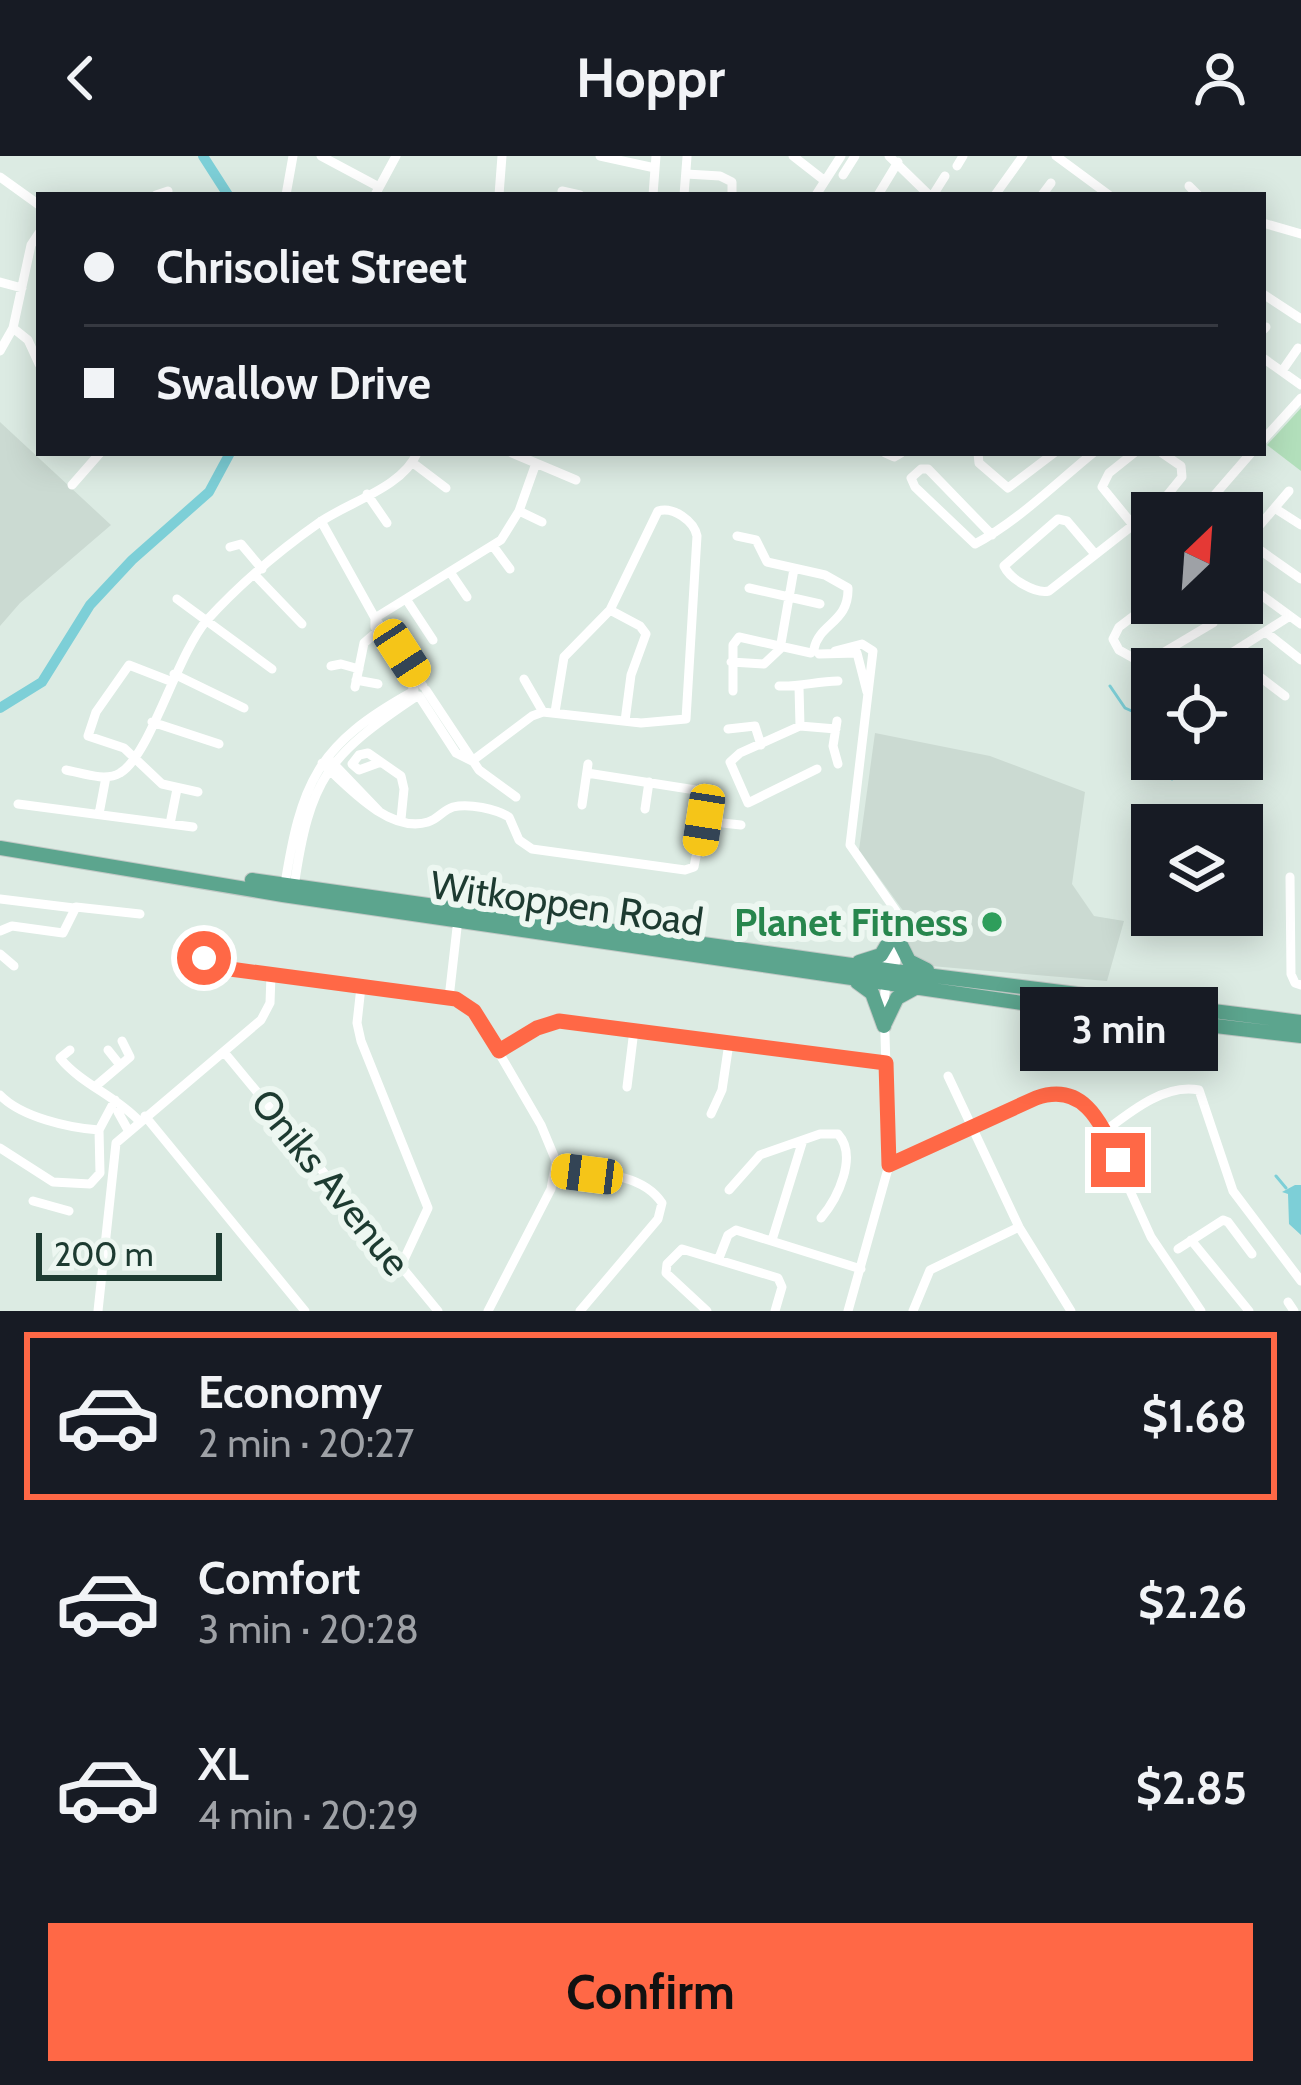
<!DOCTYPE html>
<meta charset="utf-8">
<style>
:root{--surface:#171b24;--page:#242831;--text:#f1f3f6;--muted:#9ea1a6;--line:#363941;--accent:#ff6846}
body{margin:0;font-family:Cabin,sans-serif;background:var(--page);color:var(--text);height:100vh;display:flex;flex-direction:column;font-size:45px;white-space:nowrap}
*{box-sizing:border-box;margin:0}
p{font-size:39px;color:var(--muted)}
.icon{flex:none;width:66px;height:66px;fill:none;stroke:currentColor;stroke-width:2;stroke-linecap:round;stroke-linejoin:round}
.map{position:relative;height:1155px;overflow:hidden}
.panel{display:flex;flex-direction:column;background:var(--surface);flex:1}
.panel>*{flex:none}
.top-card{position:absolute;left:36px;top:36px;width:1230px;height:264px;border-radius:0px;box-shadow:0 6px 30px #0003;display:grid;align-content:center;height:264px;padding:0 48px;background:var(--surface)}
.needle{width:78px;rotate:25deg}
.controls{position:absolute;left:1131px;top:336px;display:grid;gap:24px}
.controls a{display:grid;place-items:center;width:132px;height:132px;border-radius:0px;background:var(--surface);box-shadow:0 6px 30px #0003;font-size:60px}
.scale{position:absolute;left:36px;bottom:30px;width:186px;box-sizing:border-box;padding-left:12px;border:6px solid #1d3b31;border-top:0;font-size:33px;line-height:42px;white-space:nowrap;color:#1d3b31;-webkit-text-stroke:9px #edf7f1;paint-order:stroke}
.end{position:absolute;width:54px;height:54px;margin:-27px;border:15px solid #ff6846;background:#fff;box-shadow:0 0 0 6px #fff}
.from{border-radius:50%}
.bubble{position:absolute;height:84px;border-radius:0px;background:var(--surface);box-shadow:0 6px 30px #0003;font-size:39px;font-weight:700;line-height:84px;text-align:center}
.car{position:absolute;width:36px;height:72px;margin:-36px -18px;border-radius:15px;box-shadow:0 0 9px 3px #0007;background:linear-gradient(#f5c518 24%,#345 0 40%,#f5c518 0 76%,#345 0 86%,#f5c518 0)}
.top-card b{display:flex;align-items:center;gap:42px;height:114px;font-size:45px}
.top-card b+b{border-top:3px solid var(--line)}
.top-card i{width:30px;height:30px;background:var(--text)}
ul{padding:21px 0 0;list-style:none}
li{display:flex;align-items:center;gap:36px;height:168px;margin:0 24px 18px;padding:0 24px;border:6px solid transparent;border-radius:0px}
li div{flex:1}
li b{display:block;font-size:45px}
li em{font-style:normal;font-weight:700}
li.on{border-color:var(--accent)}
li>.icon{width:108px;height:108px;stroke-width:1.5}
.button{display:flex;gap:24px;margin-top:auto;padding:24px 48px}
.button a{flex:1;height:138px;border-radius:0px;background:var(--accent);color:#111;font-size:48px;font-weight:700;line-height:138px;text-align:center}
header{display:flex;justify-content:space-between;align-items:center;height:156px;padding:0 48px;background:var(--surface);font-size:54px;font-weight:700}
.map>svg:first-child{display:block}
.built{fill:#cbdad2}
.green{fill:#b2dfbb}
.water{fill:#7dcfd7}
.lines{fill:none;stroke-linecap:round;stroke-linejoin:round}
.stream{stroke:#7dcfd7;stroke-width:3}
.river{stroke:#7dcfd7;stroke-width:10}
.major-casing{stroke:#c0c8c5;stroke-width:16}
.minor{stroke:#fff;stroke-width:9}
.major{stroke:#5ca58e;stroke-width:14}
.route{stroke:#ff6846;stroke-width:15}
.leisure-dot{fill:#2e9e5b;stroke:#edf7f1;stroke-width:4.5}
.labels{text-anchor:middle;dominant-baseline:central;stroke-width:12;stroke-linejoin:round;paint-order:stroke}
.street-label{font-size:39px;fill:#1d3b31;stroke:#edf7f1}
.leisure-label{font-size:39px;font-weight:bold;fill:#27864d;stroke:#edf7f1;text-anchor:end}
</style>
<header><svg class="icon" aria-label="back" viewBox="0 0 24 24"><path d="M15 5l-7 7 7 7"/></svg>Hoppr<svg class="icon" aria-label="person" viewBox="0 0 24 24"><circle cx="12" cy="8" r="4"/><path d="M4 21q1-7 8-7t8 7"/></svg></header>
<div class="map">
<svg width="1301" height="1155" viewBox="0 0 1301 1155">
<rect width="100%" height="100%" fill="#dcebe3"/>
<!-- built -->
<path class="built" d="M0 266 111 369 20 447 0 470Z
M875 577 990 600 1085 636 1072 728 1094 760 1124 765 1107 825 931 810 908 797 907 760 859 694Z"/>
<!-- green -->
<path class="green" d="M1301 252V315L1267 289Z"/>
<!-- water -->
<path class="water" d="M1295 1029H1301V1079L1289 1068 1288 1038 1282 1036Z"/>
<g class="lines">
<!-- stream -->
<path class="stream" d="M1110 530 1125 552 1152 564
M1169 603 1175 612 1172 623
M1276 1020 1286 1032"/>
<!-- river -->
<path class="river" d="M203 0 228 39
M0 552 42 526 90 449 132 404 209 336 230 297"/>
<!-- major casing -->
<g class="major-casing">
<path id="major" d="M0 692 283 739 1029 848 1301 880
M252 724 894 815 1301 866
M899 785 909 805 927 814
M859 806 881 799 891 782
M857 826 872 837 884 870
M885 867 897 842 917 831"/>
</g>
<!-- minor -->
<path class="minor" d="M321 0 379 31
M600 0 655 12
M793 0 825 25
M889 0 929 39
M1056 0 1109 39
M957 10 963 0
M686 18 720 20 732 26V39
M843 19 855 0
M0 21 39 49
M1189 30 1198 39
M562 35 580 39
M156 39 168 35
M286 39 293 0
M375 39 396 0
M499 39 502 0
M653 39 656 0
M684 39 687 1
M816 39 841 0
M878 39 898 6
M933 39 945 20
M995 39 1023 0
M1042 39 1051 27
M1263 67 1301 78
M0 126 22 132
M1263 138 1301 163
M13 172 28 184 39 208
M1263 174 1266 171
M0 195 13 172 31 89 39 77
M1263 202 1301 229
M1282 215 1298 192
M1263 284 1301 242
M512 297 576 324
M885 297 894 301 901 297
M978 297 979 307 1008 332 1054 297
M413 307 446 332
M72 329 100 297
M367 338 387 367
M1276 353 1301 369
M519 355 542 366
M1199 357 1251 297
M321 365 375 462 423 530
M1133 369 1102 331 1109 317 1134 297
M992 379 928 313H921L911 322 915 331 975 388C1018 365 1055 328 1093 297
M737 380 756 384 767 406 825 419 848 432C849 467 819 467 814 493
M1247 385 1301 423
M493 390 510 413
M1242 390 1289 335
M230 391 241 388 262 413
M1095 398 1067 365 1058 363 1004 410C1010 423 1035 438 1049 435L1160 348 1182 321 1181 310 1162 297
M450 416 467 441
M255 419 302 468
M1242 425 1301 468
M749 432 820 448
M177 443 272 513
M406 443 433 484
M1152 446 1119 471 1113 483 1119 494 1144 508 1213 467 1217 457 1209 447
M610 454 640 470 646 478 631 519 625 565
M375 462 501 384 519 355 535 310
M375 462V471L414 533
M1267 477 1301 504
M835 495 862 488 873 495 850 689 896 755 900 780 894 815
M819 498 857 497 867 536
M1230 498 1285 540
M731 506 764 508 780 493 794 413
M331 510 341 508 359 513
M1206 513 1290 460
M174 518 244 552
M524 523 543 556
M356 524 378 528
M170 525 129 509 96 556 88 580 124 592 162 628 198 636
M779 530C800 531 817 525 838 525
M355 531 364 487 378 475
M799 531 800 570
M426 534 479 614 516 641
M733 535V489L739 481 811 497
M419 540 456 597 472 605
M1242 564 1256 574
M837 565 833 590 838 608
M152 566 219 588
M728 573 755 570 761 589
M329 603 379 655
M472 605 532 560 543 556 641 567 686 563 697 380C694 365 673 350 658 355L610 454 564 501 555 556
M322 607C347 630 389 678 428 666 438 663 443 654 453 651 469 647 496 653 509 661L519 684 532 693 685 714 694 711 706 649 702 635 587 617
M352 608 359 599 368 597 401 620 404 633 401 663
M352 608 359 614 381 606
M817 613 748 647 730 606 740 597 800 570 836 573
M66 614C82 617 105 626 120 617 150 600 177 498 207 464 240 428 280 394 320 366 349 346 403 331 417 297
M18 648 193 671
M582 649 588 608
M645 653 649 626
M99 658 106 621
M704 665 741 669
M170 668 177 633
M1290 721 1291 818 1295 827 1301 829
M294 731C310 622 327 600 417 540
M284 734C301 626 316 589 414 535
M0 743 74 752
M0 775 12 770 63 777 76 751 140 758
M0 798 14 810
M204 802 230 813 449 842 465 847 477 859 541 969 556 1005 551 1033 488 1155
M361 831 357 867 361 885 428 1052 400 1112
M449 842 458 763
M70 894 60 902C81 928 116 940 139 965
M108 894 120 909
M499 895 537 872 568 865 886 907
M224 896 438 1155
M948 920 1019 1071 1071 1155
M97 929 130 901 122 885
M627 931 634 874
M0 939C21 961 69 972 99 974
M118 956 128 974
M711 958 722 934 729 887
M145 960 305 1155
M99 974 115 944
M1105 975C1130 956 1165 927 1199 934L1233 1035 1301 1125
M0 992 53 1026 90 1028 100 1017 99 974
M889 1009 1044 939 1075 941 1098 964 1151 1081 1201 1155
M556 1014C591 1018 640 1014 662 1047L658 1063 580 1155
M729 1034 760 999 820 978H838C858 1000 838 1042 821 1062
M33 1045 69 1055
M772 1084 803 984
M1191 1084 1249 1155
M1178 1093 1223 1064 1228 1066 1252 1098
M719 1102 728 1079 736 1074 861 1113
M1288 1146 1294 1155
M98 1155 116 987 261 864 270 847 271 819
M707 1155 666 1117 667 1108 682 1093 778 1122 782 1131 775 1155
M848 1155 889 1009 884 847 893 753
M913 1155 930 1114 1019 1071"/>
<!-- major -->
<use href="#major" class="major"/>
</g>
<g class="lines">
<!-- route -->
<path class="route" d="M204 802 230 813 456 843 474 855 499 895 537 872 559 865 886 907 889 1009 1036 942C1084 925 1101 967 1118 1004"/>
</g>
<!-- markers -->
<circle class="leisure-dot" cx="992" cy="766" r="12"/>
<g class="labels">
<!-- street labels -->
<g class="street-label">
<text transform="translate(567 747) rotate(8)">Witkoppen Road</text>
<text transform="translate(331 1026) rotate(51)">Oniks Avenue</text>
</g>
<!-- leisure labels -->
<g class="leisure-label">
<text x="968" y="766">Planet Fitness</text>
</g>
</g>
</svg>
<div class="controls">
<a><svg class="needle" viewBox="-14 -14 28 28"><path d="M0-13l5 13h-10z" fill="#e53935"/><path d="M0 13l5-13h-10z" fill="#9ea1a6"/></svg></a>
<a><svg class="icon" aria-label="locate" viewBox="0 0 24 24"><circle cx="12" cy="12" r="6"/><path d="M12 2v4M12 18v4M2 12h4M18 12h4"/></svg></a>
<a><svg class="icon" aria-label="layers" viewBox="0 0 24 24"><path d="M12 4l9 5-9 5-9-5zM3 14l9 5 9-5"/></svg></a>
</div>
<div class="scale">200 m</div>
<i class="end from" style="left:204px;top:802px"></i>
<i class="end" style="left:1118px;top:1004px"></i>
<div class="bubble" style="left:1020px;top:831px;width:198px">3 min</div>
<i class="car" style="left:402px;top:497px;rotate:147deg"></i>
<i class="car" style="left:704px;top:664px;rotate:189deg"></i>
<i class="car" style="left:587px;top:1018px;rotate:277deg"></i>
<div class="top-card">
<b><i class="from"></i>Chrisoliet Street</b>
<b><i></i>Swallow Drive</b>
</div>
</div>
<section class="panel">
<ul>
<li class="on"><svg class="icon" aria-label="car" viewBox="0 0 24 24"><path d="M5 17H2v-5l4-1 3-4h7l3 4 3 1v5h-3M9 17h6M6 11h13"/><circle cx="7" cy="17" r="2"/><circle cx="17" cy="17" r="2"/></svg><div><b>Economy</b><p>2 min · 20:27</p></div><em>$1.68</em></li>
<li><svg class="icon" aria-label="car" viewBox="0 0 24 24"><path d="M5 17H2v-5l4-1 3-4h7l3 4 3 1v5h-3M9 17h6M6 11h13"/><circle cx="7" cy="17" r="2"/><circle cx="17" cy="17" r="2"/></svg><div><b>Comfort</b><p>3 min · 20:28</p></div><em>$2.26</em></li>
<li><svg class="icon" aria-label="car" viewBox="0 0 24 24"><path d="M5 17H2v-5l4-1 3-4h7l3 4 3 1v5h-3M9 17h6M6 11h13"/><circle cx="7" cy="17" r="2"/><circle cx="17" cy="17" r="2"/></svg><div><b>XL</b><p>4 min · 20:29</p></div><em>$2.85</em></li>
</ul>
<div class="button"><a>Confirm</a></div>
</section>
